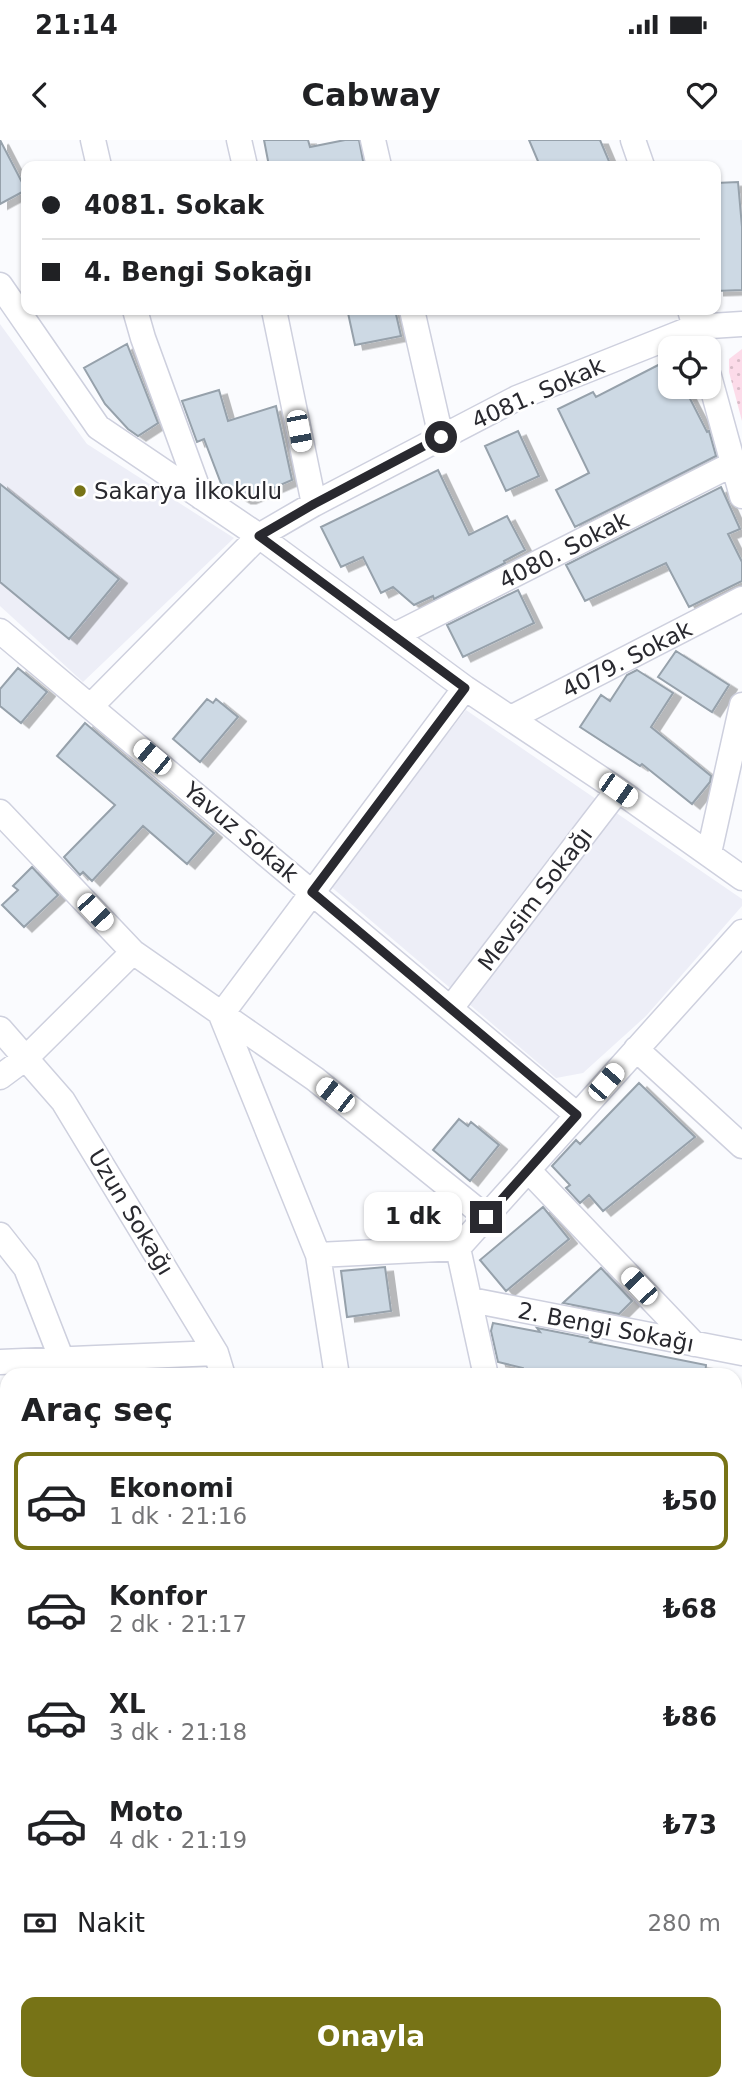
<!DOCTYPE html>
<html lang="tr">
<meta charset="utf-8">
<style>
:root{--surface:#fff;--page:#f2f2f2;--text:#202124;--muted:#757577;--line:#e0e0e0;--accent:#777316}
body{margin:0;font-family:"DejaVu Sans",sans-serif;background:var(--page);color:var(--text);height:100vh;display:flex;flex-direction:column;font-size:26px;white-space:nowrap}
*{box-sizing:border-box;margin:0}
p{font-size:23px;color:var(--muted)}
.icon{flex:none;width:38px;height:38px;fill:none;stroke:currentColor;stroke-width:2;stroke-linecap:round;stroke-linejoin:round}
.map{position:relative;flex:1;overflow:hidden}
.side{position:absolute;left:0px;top:1228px;width:742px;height:723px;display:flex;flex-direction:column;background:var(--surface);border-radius:21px 21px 0 0;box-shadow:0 2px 5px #0004}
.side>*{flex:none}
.top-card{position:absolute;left:21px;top:21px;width:700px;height:154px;border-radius:14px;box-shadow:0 2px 5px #0004;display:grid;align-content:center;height:154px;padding:0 21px;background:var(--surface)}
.buttons{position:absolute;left:658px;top:196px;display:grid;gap:14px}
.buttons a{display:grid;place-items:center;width:63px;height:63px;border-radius:14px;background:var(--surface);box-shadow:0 2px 5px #0004;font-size:35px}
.end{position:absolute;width:32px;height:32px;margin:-16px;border:9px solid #29292f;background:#fff;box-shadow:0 0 0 4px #fff}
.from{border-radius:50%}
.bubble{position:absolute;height:49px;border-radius:14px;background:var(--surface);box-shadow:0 2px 5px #0004;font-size:23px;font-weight:800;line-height:49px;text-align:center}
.car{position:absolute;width:21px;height:42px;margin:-21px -10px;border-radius:9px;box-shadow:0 0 5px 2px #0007;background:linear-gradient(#fff 24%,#345 0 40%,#fff 0 76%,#345 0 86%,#fff 0)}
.top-card b{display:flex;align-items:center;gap:24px;height:66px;font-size:26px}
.top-card b+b{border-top:2px solid var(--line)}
.top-card i{width:18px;height:18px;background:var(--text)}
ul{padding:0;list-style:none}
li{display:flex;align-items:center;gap:21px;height:98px;margin:0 14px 10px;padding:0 7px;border:4px solid transparent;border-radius:14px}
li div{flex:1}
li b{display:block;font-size:26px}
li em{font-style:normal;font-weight:800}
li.current{border-color:var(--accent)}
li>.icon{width:63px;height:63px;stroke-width:1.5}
h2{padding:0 21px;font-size:32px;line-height:84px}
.pay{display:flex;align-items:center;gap:18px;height:77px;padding:0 21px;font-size:26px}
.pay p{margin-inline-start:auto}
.action{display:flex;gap:14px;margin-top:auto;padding:14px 21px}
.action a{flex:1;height:80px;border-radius:14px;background:var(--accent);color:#fff;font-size:28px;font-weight:800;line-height:80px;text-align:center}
.status{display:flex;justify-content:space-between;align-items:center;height:49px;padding:0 35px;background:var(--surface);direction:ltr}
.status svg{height:19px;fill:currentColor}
header{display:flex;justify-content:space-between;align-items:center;height:91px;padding:0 21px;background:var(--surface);font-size:32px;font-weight:800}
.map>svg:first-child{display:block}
.built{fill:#edeef7}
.park{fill:url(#park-dots)}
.building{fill:#cdd9e4;stroke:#96a1ab;stroke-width:2;filter:url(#shadow)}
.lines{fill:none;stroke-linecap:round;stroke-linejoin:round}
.minor-casing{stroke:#ced0de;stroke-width:27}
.secondary-casing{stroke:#ced0de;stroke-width:38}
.minor{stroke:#fff;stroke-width:24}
.secondary{stroke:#fff;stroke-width:35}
.route{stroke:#29292f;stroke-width:9}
.poi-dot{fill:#777316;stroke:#fff;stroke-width:2.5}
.labels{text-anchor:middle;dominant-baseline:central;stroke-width:5;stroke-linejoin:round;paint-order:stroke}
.street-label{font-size:23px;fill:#29292f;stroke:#fff}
.poi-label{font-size:23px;fill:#29292f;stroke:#fff;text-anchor:start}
</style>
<div class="status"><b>21:14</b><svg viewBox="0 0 49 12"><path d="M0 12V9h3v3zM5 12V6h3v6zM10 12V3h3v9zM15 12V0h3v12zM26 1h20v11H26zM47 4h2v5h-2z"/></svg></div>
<header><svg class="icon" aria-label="back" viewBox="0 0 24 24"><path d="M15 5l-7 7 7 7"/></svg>Cabway<svg class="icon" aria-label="heart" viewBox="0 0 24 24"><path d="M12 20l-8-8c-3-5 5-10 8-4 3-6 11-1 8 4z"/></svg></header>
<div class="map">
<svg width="742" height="1951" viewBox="0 0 742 1951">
<defs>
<pattern id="park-dots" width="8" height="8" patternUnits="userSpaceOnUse" patternTransform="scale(1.75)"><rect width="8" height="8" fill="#fcdbe9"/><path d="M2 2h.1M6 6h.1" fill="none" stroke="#d8bcc8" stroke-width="1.8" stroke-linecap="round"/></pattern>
<filter id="shadow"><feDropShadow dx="8" dy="4.5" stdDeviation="0" flood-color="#0004"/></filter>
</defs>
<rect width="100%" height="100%" fill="#fafbfe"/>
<!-- built -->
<path class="built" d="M0 184 87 304 234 398 83 542 0 466Z
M466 570 742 759V766L646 876 583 933 556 938 329 745Z"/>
<!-- park -->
<path class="park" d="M742 209V281L729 232V219Z"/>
<!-- building -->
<path class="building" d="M0 0 26 50 0 64Z
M264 0H308L310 7 345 0H359L364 26H269Z
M529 0H600L611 26H540Z
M738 42 742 87V150L716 151V43Z
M365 170H395L401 196 355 205 348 173Z
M127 204 158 283 138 296 128 289 105 264 84 228Z
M670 219V247H684L707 292 709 291 716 316 575 387 556 350 589 333 558 269 593 252 596 257Z
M219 250 228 281 276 266 292 340 248 359H243L222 346 204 299 197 302 182 261Z
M518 291 539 336 506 351 485 306Z
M438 330 469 395 507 376 525 410 504 421 505 423 434 459 433 456 414 465 393 447 381 453 363 417 341 427 321 387Z
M0 344 119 439 69 499 0 442Z
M721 347 740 389 728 394 742 422V441L689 467 666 423 585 461 566 425Z
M518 450 534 483 463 517 447 485Z
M676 511 729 545 712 572 658 537Z
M18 528 47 552 21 583 0 566V549Z
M637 530 673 553 651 587 711 636 710 642 692 664 642 624 640 626 580 587 601 555 610 561 627 535Z
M207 559 213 563 216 559 238 577 200 622 173 599Z
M85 583 214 693 187 724 143 686 92 741 83 732 80 735 64 717 115 665 57 616Z
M32 727 58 755 24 787 2 765 18 750 13 746Z
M639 943 695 997 603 1071 589 1055 580 1063 566 1048 570 1045 552 1026 576 1000 580 1004Z
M459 979 468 986 471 982 499 1005 470 1041 433 1010Z
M543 1067 569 1099 506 1151 480 1120Z
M385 1127 391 1171 347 1177 341 1131Z
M601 1128 632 1161 619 1174 563 1163Z
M493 1183 540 1192 537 1188 593 1199 590 1202 706 1225 705 1236H525L523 1228 498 1222 491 1191Z"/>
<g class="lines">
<!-- minor casing -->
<g class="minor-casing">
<path id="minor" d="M93 0 99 26
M239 0 245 26
M373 0 379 26
M633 0 642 26
M0 145 98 287 259 396 465 548 618 650 742 738
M135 170 143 198 201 357
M274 170 314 364
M412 170 441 297
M690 170 701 208
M709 236 742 356
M0 491 577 975
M395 495 733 324
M91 566 259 396 314 364 517 258 695 187 742 184
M511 578 742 459
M0 672 133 812
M709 713 742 565
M451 868 618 650
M221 875 465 548
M221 875 318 1115 458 1108
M0 889 63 961 216 1213 223 1236
M636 909 742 1006
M0 937 27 917 133 812 315 939 486 1077
M528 1030 694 1204
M0 1095 26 1128 62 1220
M458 1108 742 792
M458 1108 486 1236
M318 1115 337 1236
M471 1160 742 1213
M0 1222 216 1213
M0 1331H7
M735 1339 742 1341
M0 1442 7 1443
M735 1592H742
M0 1704H7
M735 1728H742
M0 1827 7 1828
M735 1881 742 1880
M226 1944V1951
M386 1951 468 1947"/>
</g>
<!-- secondary casing -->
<g class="secondary-casing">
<path id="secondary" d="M735 1532 742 1503
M666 1951 667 1944"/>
</g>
<!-- minor -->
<use href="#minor" class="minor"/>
<!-- secondary -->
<use href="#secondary" class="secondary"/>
</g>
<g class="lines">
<!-- route -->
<path class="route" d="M441 297 314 364 259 396 465 548 312 752 577 975 486 1077"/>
</g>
<!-- markers -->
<circle class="poi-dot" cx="80" cy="351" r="7"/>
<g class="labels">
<!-- street labels -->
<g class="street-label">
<text transform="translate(538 253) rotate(-24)">4081. Sokak</text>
<text transform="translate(564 410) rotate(-27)">4080. Sokak</text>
<text transform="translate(627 519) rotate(-27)">4079. Sokak</text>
<text transform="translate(241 692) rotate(40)">Yavuz Sokak</text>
<text transform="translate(535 759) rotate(-53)">Mevsim Sokağı</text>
<text transform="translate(131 1072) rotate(59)">Uzun Sokağı</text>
<text transform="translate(606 1187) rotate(11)">2. Bengi Sokağı</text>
</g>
<!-- poi labels -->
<g class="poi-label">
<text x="94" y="351">Sakarya İlkokulu</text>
</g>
</g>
</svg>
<div class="buttons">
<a><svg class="icon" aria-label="locate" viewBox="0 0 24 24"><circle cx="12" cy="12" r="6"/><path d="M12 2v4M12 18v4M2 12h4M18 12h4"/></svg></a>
</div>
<i class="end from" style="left:441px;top:297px"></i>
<i class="end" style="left:486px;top:1077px"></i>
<div class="bubble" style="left:364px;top:1052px;width:98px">1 dk</div>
<i class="car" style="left:299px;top:291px;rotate:169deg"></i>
<i class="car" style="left:152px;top:617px;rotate:310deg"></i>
<i class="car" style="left:618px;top:650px;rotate:125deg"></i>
<i class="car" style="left:95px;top:772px;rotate:137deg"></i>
<i class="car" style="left:606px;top:942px;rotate:41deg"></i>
<i class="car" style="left:335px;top:955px;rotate:308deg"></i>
<i class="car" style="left:639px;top:1146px;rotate:317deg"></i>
<div class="top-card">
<b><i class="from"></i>4081. Sokak</b>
<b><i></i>4. Bengi Sokağı</b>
</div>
<section class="side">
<h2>Araç seç</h2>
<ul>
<li class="current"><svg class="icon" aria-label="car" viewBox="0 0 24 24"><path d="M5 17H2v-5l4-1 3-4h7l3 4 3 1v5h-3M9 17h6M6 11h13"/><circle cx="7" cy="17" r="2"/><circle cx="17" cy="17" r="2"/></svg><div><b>Ekonomi</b><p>1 dk · 21:16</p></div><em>₺50</em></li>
<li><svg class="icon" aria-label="car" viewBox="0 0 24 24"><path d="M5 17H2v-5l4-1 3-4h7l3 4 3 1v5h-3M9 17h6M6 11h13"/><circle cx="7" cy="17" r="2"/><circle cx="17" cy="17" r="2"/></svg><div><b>Konfor</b><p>2 dk · 21:17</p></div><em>₺68</em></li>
<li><svg class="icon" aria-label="car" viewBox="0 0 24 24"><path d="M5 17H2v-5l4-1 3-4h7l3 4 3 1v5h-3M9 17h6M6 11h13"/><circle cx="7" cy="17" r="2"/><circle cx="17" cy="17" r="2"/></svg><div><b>XL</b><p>3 dk · 21:18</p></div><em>₺86</em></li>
<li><svg class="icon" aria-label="car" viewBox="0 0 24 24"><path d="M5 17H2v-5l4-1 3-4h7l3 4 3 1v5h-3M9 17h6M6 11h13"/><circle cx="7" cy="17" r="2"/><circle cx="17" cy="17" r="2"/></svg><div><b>Moto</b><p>4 dk · 21:19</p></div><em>₺73</em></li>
</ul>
<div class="pay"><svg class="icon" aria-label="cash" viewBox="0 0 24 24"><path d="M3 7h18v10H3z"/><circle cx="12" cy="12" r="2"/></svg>Nakit<p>280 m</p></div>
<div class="action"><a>Onayla</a></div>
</section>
</div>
